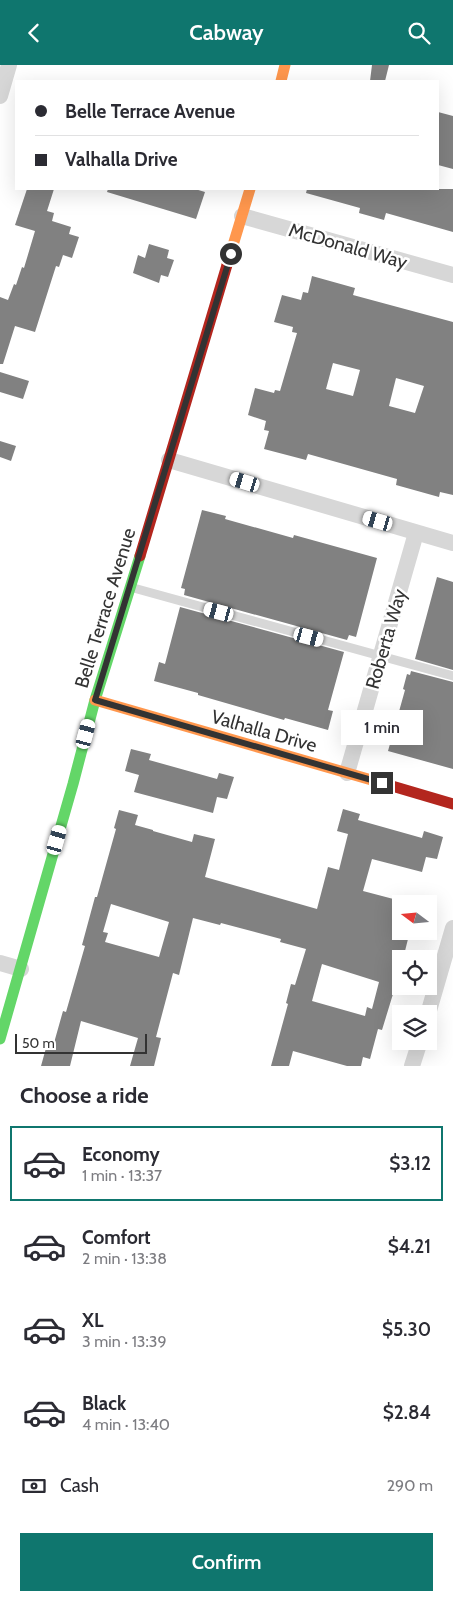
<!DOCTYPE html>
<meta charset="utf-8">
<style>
:root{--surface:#fff;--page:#f7f7f7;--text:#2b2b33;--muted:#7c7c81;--line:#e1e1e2;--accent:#0f766e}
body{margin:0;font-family:Cabin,sans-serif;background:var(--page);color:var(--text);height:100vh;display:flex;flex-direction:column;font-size:19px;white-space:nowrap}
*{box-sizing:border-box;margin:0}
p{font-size:16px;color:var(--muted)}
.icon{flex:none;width:28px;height:28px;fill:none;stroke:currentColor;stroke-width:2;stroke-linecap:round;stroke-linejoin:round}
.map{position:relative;height:1001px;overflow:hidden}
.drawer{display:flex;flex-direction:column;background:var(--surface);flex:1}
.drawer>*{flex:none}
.guide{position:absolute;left:15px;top:15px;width:424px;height:110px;border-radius:0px;box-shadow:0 5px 20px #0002;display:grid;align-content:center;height:110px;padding:0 20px;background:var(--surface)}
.needle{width:32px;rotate:286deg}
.buttons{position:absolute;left:392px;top:830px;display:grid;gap:10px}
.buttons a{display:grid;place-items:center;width:45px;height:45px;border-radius:0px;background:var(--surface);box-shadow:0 5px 20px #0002;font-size:25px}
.scale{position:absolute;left:15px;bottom:12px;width:132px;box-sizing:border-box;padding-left:5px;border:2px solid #333;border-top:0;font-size:14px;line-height:18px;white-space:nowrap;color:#333;-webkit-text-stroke:4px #fff;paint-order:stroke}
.end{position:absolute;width:22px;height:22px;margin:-11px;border:6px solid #333;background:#fff;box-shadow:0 0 0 2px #fff}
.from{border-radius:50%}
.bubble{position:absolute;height:35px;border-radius:0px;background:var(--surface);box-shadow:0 5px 20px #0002;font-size:16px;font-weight:600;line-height:35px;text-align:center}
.car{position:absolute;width:15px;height:30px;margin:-15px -8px;border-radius:6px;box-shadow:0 0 4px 1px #0007;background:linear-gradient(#fff 24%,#345 0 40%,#fff 0 76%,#345 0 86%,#fff 0)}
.guide b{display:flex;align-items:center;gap:18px;height:48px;font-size:19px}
.guide b+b{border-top:1px solid var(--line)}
.guide i{width:12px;height:12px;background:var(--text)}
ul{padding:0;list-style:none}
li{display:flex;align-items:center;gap:15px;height:75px;margin:0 10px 8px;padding:0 10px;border:2px solid transparent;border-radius:0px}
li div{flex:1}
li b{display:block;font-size:19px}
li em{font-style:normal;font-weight:600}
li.on{border-color:var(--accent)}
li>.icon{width:45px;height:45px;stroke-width:1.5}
h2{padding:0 20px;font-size:22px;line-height:60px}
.pay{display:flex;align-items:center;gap:12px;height:55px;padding:0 20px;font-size:19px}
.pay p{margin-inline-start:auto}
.cta{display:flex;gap:10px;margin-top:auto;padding:10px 20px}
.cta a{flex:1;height:58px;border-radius:0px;background:var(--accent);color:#fff;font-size:20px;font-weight:600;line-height:58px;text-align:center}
header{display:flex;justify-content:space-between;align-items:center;height:65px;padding:0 20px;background:var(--accent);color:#fff;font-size:22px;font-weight:600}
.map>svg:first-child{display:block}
.building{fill:#818181;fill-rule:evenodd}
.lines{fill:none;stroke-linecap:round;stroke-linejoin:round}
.lane{stroke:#d7d7d7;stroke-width:9}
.street{stroke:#d7d7d7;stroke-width:16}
.fast{stroke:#63d668;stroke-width:11}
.slow{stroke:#ff974d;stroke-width:11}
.jam{stroke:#b3261e;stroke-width:11}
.route{stroke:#333;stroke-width:6}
.labels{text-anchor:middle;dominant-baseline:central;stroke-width:5;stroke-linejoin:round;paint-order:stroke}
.street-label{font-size:19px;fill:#333;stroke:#fff}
</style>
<header><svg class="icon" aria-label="back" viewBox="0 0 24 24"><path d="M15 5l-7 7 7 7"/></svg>Cabway<svg class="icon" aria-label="search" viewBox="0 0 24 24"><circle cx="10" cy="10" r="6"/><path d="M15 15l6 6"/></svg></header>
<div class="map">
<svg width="453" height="1001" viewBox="0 0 453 1001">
<rect width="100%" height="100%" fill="#fff"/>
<!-- building -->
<path class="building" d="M372 0H389L385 16H370Z
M438 47 453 51V104L438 100Z
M27 124H54L47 146 54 148 52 156 71 162 69 169 79 172 72 193 63 190 59 202 56 201 35 267 15 261 3 299H0V232L8 235 14 219 16 220 22 202 24 203 35 166 15 160Z
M108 124H195L205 127 196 154 107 127Z
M307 124H453V167L386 148 384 155 359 148 360 143 306 128Z
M149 179 169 185 167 193 174 195 168 212 161 210 159 218 133 208 138 190 145 193Z
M312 211 355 223 353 230 453 257V430L440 427 439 432 396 420 397 414 308 389 306 395 264 384 269 366 264 365 266 356 248 350 255 323 274 328 275 325 280 326 297 268 292 267 293 262 274 257 282 230 301 235 303 227 308 228ZM333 298 360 305 353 331 326 324ZM396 313 424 321 415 348 389 341Z
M0 307 29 316 23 334 0 327Z
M0 376 16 381 11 396 0 392Z
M202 445 226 451 225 454 293 473 294 470 377 493 356 572 349 570 347 575 184 530 185 524 181 523Z
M437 512 453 517V605L415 594Z
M180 542 344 587 328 645 333 646 328 665 285 653 284 655 243 643 198 630V628L154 616 159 597 165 599Z
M411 606 453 617V704L388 686 405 625 403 624 407 609 410 610Z
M131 684 151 689 149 695 217 714 219 708 234 712 227 734 217 732 213 748 134 727 139 710 125 706Z
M343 744 360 749 358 755 422 773 424 766 443 772 437 794 426 792 422 807 372 794 363 826 401 836V866H410L403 894H401V900L397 915 399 916 395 930 393 929 382 965 378 964 370 994 363 992 361 1001H347L293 986 289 1001H271L288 939 286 938 291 919 295 920 306 884 280 877 281 874 221 858 220 860 193 853 179 910 173 908 156 972 161 973 154 1001H130L138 973 81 956 70 1001H41L46 983 52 985 63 946 66 947 85 881 82 880 95 832H97L116 764 114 763 119 745 138 750 135 760 153 765V766L192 777 194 769 215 774 205 812 317 844 328 802 339 805 348 769 337 766ZM111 839 169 857 159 892 105 877 108 868 103 867ZM322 899 379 917 372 944 367 942 365 951 312 936Z"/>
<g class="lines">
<!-- lane -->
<path class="lane" d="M130 522 453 611"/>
<!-- street -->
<path class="street" d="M0 31 9 0
M242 151 453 210
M169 395 453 478
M347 708 416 468
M0 898 21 904
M428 949 453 863
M412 1001 420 976"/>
<!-- fast -->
<path class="fast" d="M0 974 73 719 95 635 140 491"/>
<!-- slow -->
<path class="slow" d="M281 16 285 0
M227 200 250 124
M95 635 375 716"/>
<!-- jam -->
<path class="jam" d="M140 491 227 200
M375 716 453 739"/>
</g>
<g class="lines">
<!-- route -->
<path class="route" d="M231 189 95 635 382 718"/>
</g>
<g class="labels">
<!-- street labels -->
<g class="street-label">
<text transform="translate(348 181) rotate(16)">McDonald Way</text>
<text transform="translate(105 543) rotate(-73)">Belle Terrace Avenue</text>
<text transform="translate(386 574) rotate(-74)">Roberta Way</text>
<text transform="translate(264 666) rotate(16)">Valhalla Drive</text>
</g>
</g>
</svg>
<div class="buttons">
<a><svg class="needle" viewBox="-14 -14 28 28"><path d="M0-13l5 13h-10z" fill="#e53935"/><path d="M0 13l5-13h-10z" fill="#7c7c81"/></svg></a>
<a><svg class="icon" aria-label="locate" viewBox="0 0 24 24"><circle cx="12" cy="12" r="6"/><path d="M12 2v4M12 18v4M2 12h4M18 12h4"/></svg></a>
<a><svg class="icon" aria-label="layers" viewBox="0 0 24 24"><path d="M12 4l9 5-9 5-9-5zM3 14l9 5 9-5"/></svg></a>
</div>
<div class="scale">50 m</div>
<i class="end from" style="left:231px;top:189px"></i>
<i class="end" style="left:382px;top:718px"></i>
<div class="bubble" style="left:341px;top:645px;width:82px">1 min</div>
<i class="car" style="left:245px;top:417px;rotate:287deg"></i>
<i class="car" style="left:378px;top:456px;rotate:286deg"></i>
<i class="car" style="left:219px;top:547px;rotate:285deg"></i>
<i class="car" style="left:309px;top:572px;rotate:105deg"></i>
<i class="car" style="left:86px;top:669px;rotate:15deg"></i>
<i class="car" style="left:57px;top:775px;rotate:16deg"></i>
<div class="guide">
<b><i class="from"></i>Belle Terrace Avenue</b>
<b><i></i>Valhalla Drive</b>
</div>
</div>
<section class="drawer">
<h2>Choose a ride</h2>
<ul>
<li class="on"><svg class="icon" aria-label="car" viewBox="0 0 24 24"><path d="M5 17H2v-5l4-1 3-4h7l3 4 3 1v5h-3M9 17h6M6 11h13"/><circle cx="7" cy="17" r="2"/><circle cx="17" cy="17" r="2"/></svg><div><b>Economy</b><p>1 min · 13:37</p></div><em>$3.12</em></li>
<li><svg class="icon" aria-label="car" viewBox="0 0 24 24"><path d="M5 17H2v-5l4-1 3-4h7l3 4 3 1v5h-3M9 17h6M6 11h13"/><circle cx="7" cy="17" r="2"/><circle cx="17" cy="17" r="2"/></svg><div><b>Comfort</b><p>2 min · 13:38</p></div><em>$4.21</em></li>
<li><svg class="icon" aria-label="car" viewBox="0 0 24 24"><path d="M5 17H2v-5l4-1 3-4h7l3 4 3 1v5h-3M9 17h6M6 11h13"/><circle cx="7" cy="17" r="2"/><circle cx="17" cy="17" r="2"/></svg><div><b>XL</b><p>3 min · 13:39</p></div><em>$5.30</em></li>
<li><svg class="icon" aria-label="car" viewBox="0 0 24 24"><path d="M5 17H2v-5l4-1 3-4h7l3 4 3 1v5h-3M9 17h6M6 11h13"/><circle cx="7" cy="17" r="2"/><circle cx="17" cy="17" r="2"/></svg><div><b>Black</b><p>4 min · 13:40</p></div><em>$2.84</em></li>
</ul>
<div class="pay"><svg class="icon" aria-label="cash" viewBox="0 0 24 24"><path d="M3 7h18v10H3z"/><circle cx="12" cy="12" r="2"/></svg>Cash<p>290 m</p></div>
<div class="cta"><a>Confirm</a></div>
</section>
